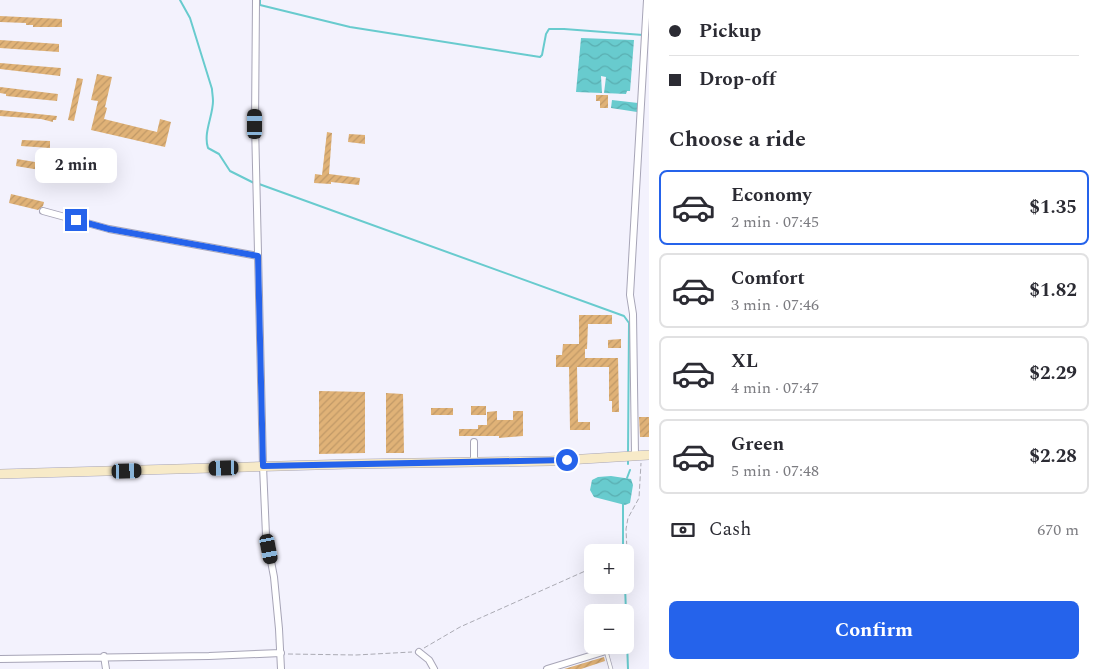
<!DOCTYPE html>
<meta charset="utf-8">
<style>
:root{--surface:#fff;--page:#f2f2f3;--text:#2b2b33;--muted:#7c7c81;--line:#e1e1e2;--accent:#2563eb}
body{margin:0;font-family:Spectral,serif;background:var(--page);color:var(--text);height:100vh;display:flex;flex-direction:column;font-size:19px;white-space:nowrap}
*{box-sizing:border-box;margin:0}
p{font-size:16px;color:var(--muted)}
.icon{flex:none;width:28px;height:28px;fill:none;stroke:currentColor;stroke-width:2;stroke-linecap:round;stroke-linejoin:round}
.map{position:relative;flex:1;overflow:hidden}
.drawer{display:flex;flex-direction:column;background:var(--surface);width:450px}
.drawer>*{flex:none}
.top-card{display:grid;align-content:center;height:110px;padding:0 20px;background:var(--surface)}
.controls{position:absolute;left:584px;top:544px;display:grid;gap:10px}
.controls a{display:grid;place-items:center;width:50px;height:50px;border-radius:8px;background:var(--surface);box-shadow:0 5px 20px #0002;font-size:25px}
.end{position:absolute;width:22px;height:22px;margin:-11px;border:6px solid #2563eb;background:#fff;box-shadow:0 0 0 2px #fff}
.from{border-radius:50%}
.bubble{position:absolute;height:35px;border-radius:8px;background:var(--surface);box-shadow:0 5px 20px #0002;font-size:16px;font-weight:700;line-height:35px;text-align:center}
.car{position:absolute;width:15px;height:30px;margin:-15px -8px;border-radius:6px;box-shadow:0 0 4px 1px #0007;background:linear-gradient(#222 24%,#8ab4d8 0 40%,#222 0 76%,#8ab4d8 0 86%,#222 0)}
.top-card b{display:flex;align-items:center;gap:18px;height:48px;font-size:19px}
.top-card b+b{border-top:1px solid var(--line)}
.top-card i{width:12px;height:12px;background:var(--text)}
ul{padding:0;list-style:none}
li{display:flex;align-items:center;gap:15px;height:75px;margin:0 10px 8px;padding:0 10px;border:2px solid var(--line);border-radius:8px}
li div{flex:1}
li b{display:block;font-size:19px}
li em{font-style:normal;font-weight:700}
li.active{border-color:var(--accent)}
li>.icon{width:45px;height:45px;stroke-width:1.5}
h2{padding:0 20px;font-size:22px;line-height:60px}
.pay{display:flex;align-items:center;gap:12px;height:55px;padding:0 20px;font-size:19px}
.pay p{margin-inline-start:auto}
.button{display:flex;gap:10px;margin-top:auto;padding:10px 20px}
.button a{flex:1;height:58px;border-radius:8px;background:var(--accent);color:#fff;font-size:20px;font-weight:700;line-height:58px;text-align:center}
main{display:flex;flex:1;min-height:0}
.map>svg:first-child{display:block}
.water{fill:url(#water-waves)}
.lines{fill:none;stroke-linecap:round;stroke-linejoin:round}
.stream{stroke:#68cbce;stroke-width:2}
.building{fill:url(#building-hatch)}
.lane-casing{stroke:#a7a5b7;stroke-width:4.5}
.street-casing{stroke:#a7a5b7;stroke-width:8}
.secondary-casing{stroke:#a7a5b7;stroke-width:10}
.path{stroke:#ababb4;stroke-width:1;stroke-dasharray:5 2.5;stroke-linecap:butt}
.lane{stroke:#fff;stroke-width:3}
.street{stroke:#fff;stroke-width:6}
.secondary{stroke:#f7eac8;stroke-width:9}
.route{stroke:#2563eb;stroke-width:6}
</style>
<main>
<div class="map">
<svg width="649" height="669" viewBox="0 0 649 669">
<defs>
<pattern id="water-waves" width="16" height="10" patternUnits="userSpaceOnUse" patternTransform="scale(1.25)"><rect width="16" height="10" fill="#68cbce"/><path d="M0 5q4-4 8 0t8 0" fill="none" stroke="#5aaeb1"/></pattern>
<pattern id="building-hatch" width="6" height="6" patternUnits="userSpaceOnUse" patternTransform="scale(1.25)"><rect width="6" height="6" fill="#e0b277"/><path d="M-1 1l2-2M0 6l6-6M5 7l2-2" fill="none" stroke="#c09967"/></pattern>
</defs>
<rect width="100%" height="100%" fill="#f3f2fd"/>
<!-- water -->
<path class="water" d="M581 38 634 40 630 91H627L626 94 604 93 606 77 601 76 602 93 576 92Z
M612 100 638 103 637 112 611 108Z
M611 476 631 479 633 485 630 503 625 505 594 497 590 490 592 480 598 477Z"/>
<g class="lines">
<!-- stream -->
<path class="stream" d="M180 0 190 18 212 89C212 92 213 97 213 101 213 116 203 133 208 148L219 154 230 171 254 183
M260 0V5L350 27 540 57 542 55 546 34 549 29H564L643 35
M259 184 624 316 629 323 628 454
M628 464V459
M627 478 630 470
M623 504V552
M625 585 628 669"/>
</g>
<!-- building -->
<path class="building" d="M0 16 62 19V27H33V25H26V23L0 22Z
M0 40 59 44V52L0 48Z
M0 63 61 68 60 76 0 69Z
M97 74 112 77 105 107 107 108 104 119 157 132 160 119 171 122 165 147 91 130 98 101 91 100Z
M77 78 83 79 74 121 68 120Z
M0 87 58 94 57 101 6 96V94L0 93Z
M596 95H608V108H600V101H596Z
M0 110 57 116 56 120H53V122L41 119 0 116Z
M327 132 332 133 329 174 360 178 359 185 331 182V184L314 183 315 174 322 175Z
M349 134 365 135V144L348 142Z
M22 140 50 141V148L21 146Z
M17 159 47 164 46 171 16 166Z
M11 194 44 202 43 206 38 210 9 203Z
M579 315H612V324H588L587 349H585V358H618L619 412H612V401H609V367H577L578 422H590V430H570L569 367H556V355H562L563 344H579Z
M621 339V348H608V340Z
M319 391 365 392V453L319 454Z
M386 393 403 394 404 453H386Z
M471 406H486V415H471Z
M431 408H453V415H431Z
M497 411V420H513V411H523V436L499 438V436H459V429H478V425H487V412Z
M639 417H649V437H640Z
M604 657 605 661 581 669H564Z"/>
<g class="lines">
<!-- lane casing -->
<g class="lane-casing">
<path id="lane" d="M606 651 611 669"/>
</g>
<!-- street casing -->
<g class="street-casing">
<path id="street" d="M256 0 255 124 263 466 266 535 274 577 279 629 281 669
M43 211 109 229 258 256
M474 442V463
M635 455 633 314 630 295 647 0
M419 652 429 660 434 669
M104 656 106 669
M0 659 209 656 281 653
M547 669 619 647"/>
</g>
<!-- secondary casing -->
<g class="secondary-casing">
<path id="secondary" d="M0 474 351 464 550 461 649 455"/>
</g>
<!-- path -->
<path class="path" d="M625 552 627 551 626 529 628 518 639 498 641 463
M424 648 460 627 592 568
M288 654 356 655 412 652"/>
<!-- lane -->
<use href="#lane" class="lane"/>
<!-- street -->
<use href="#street" class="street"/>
<!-- secondary -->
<use href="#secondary" class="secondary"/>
</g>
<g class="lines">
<!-- route -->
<path class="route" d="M76 220 109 229 258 256 263 466 567 460"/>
</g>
</svg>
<div class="controls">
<a>+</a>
<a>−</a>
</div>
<i class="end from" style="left:567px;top:460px"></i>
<i class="end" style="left:76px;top:220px"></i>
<div class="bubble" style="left:35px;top:148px;width:82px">2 min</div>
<i class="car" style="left:255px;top:124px;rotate:0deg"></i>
<i class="car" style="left:224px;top:468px;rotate:268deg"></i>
<i class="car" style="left:127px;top:471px;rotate:88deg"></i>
<i class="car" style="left:269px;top:549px;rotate:169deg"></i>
</div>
<section class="drawer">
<div class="top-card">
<b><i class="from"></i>Pickup</b>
<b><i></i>Drop-off</b>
</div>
<h2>Choose a ride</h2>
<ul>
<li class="active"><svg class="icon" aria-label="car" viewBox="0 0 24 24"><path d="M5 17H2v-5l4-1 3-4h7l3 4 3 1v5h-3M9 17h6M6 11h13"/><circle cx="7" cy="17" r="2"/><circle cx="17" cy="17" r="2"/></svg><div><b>Economy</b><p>2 min · 07:45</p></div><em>$1.35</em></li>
<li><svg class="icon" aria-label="car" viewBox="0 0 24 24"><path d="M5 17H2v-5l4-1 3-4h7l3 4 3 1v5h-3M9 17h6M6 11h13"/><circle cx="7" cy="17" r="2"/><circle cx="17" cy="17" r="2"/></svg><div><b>Comfort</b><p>3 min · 07:46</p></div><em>$1.82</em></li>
<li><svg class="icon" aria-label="car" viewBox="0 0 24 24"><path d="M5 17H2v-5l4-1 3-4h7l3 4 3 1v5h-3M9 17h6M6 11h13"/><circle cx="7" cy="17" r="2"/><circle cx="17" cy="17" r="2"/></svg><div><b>XL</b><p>4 min · 07:47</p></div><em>$2.29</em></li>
<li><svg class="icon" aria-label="car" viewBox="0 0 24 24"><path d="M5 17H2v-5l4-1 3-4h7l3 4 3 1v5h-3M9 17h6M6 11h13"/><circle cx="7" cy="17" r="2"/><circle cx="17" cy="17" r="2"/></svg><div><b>Green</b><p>5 min · 07:48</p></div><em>$2.28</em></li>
</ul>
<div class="pay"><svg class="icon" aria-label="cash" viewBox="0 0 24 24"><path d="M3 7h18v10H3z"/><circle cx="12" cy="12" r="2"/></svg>Cash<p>670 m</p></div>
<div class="button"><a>Confirm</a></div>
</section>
</main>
